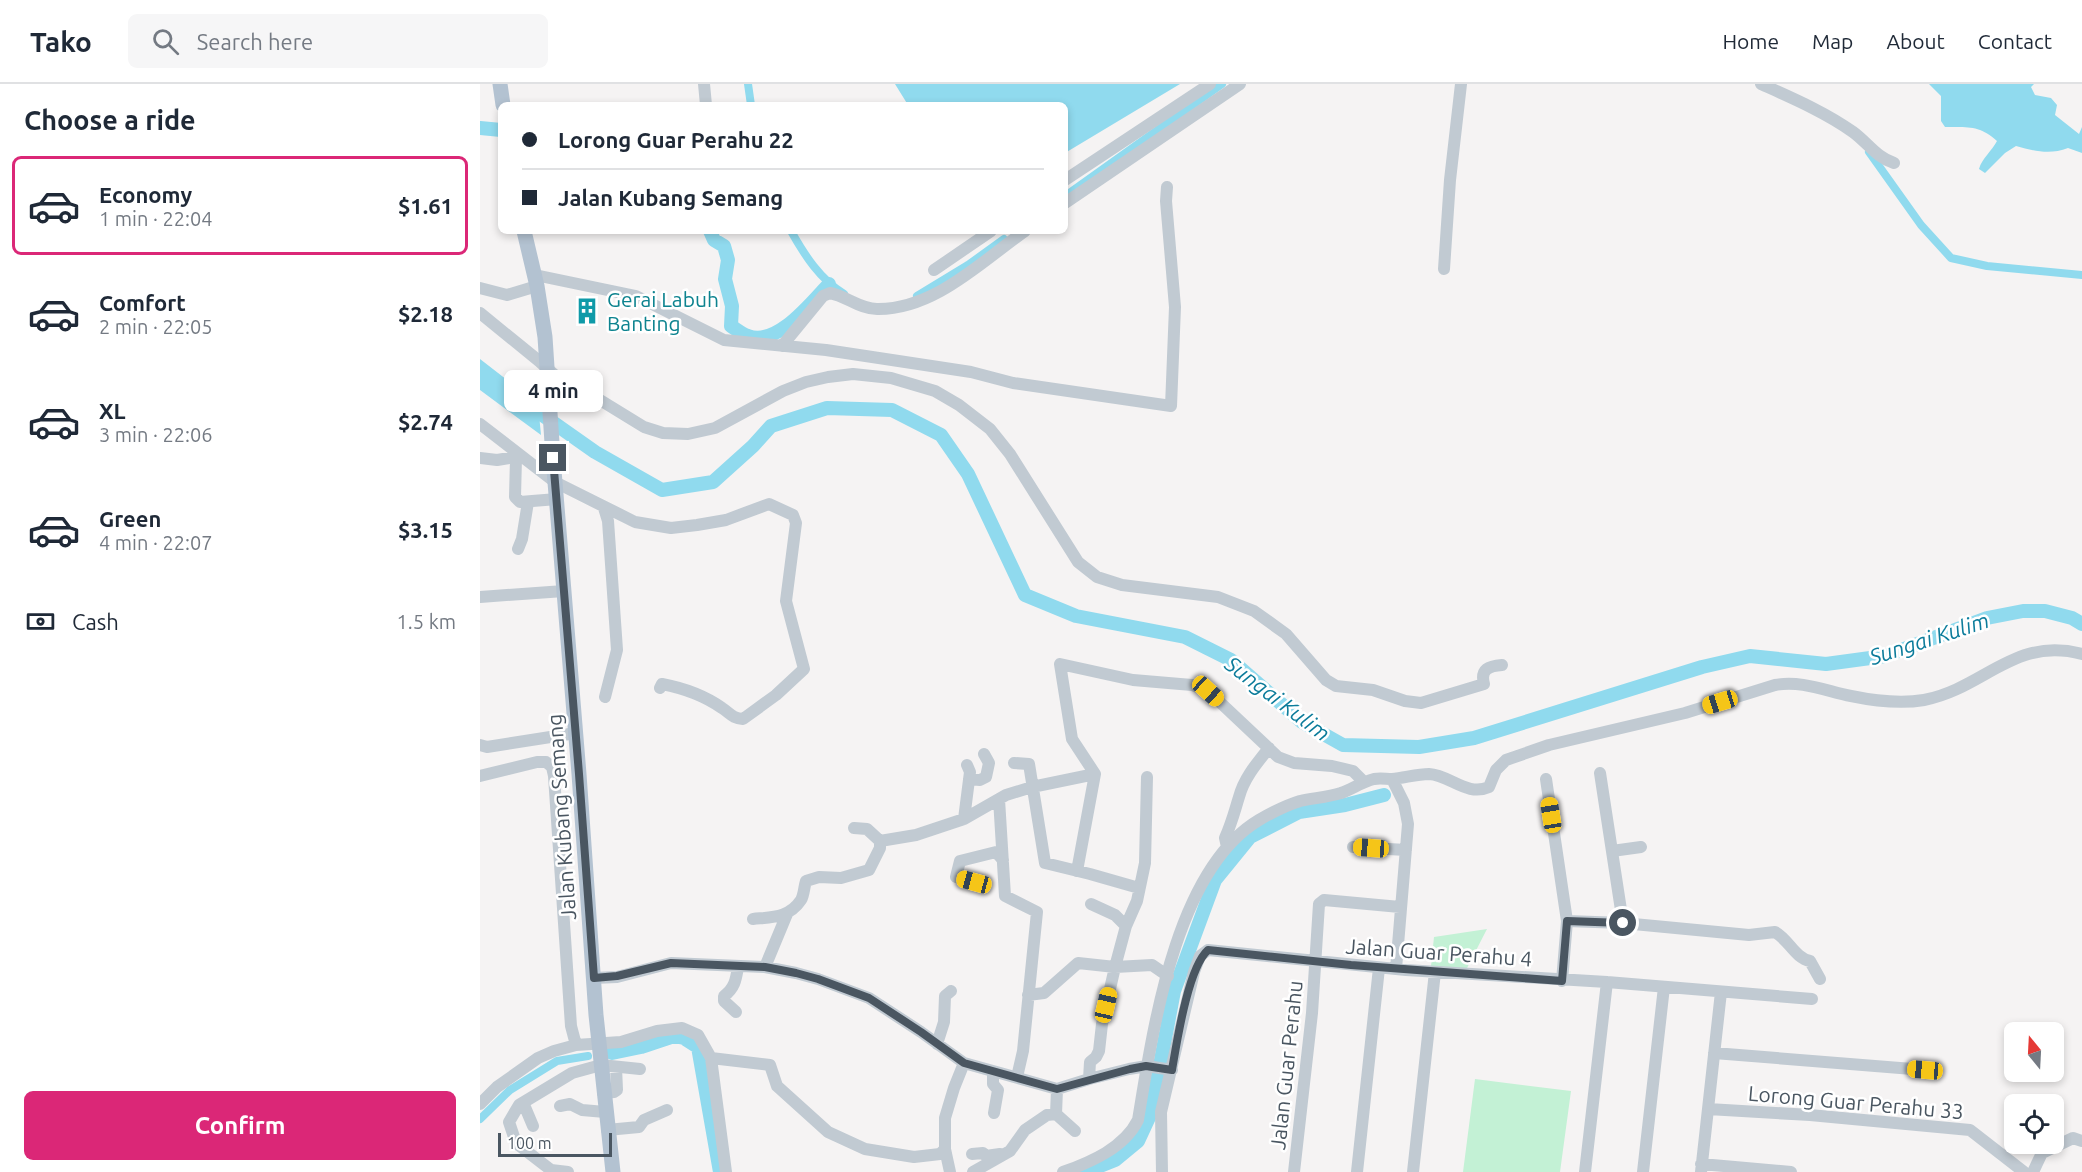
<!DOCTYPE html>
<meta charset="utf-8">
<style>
:root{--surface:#fff;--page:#f6f6f7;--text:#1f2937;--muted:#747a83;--line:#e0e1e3;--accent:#db2777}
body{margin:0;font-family:Ubuntu,sans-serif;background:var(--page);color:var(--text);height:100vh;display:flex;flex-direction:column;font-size:22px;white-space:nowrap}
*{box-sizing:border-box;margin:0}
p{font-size:20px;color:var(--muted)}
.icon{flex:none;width:33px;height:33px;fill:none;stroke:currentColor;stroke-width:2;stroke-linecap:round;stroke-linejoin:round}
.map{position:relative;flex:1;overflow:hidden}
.sheet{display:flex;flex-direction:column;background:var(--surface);width:480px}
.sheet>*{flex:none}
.banner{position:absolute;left:18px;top:18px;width:570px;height:132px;border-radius:9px;box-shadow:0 3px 9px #0003;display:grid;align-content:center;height:132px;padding:0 24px;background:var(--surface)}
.needle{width:39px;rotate:342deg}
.fabs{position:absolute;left:1524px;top:938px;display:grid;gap:12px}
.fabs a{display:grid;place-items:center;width:60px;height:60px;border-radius:9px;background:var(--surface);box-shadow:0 3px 9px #0003;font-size:30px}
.scale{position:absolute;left:18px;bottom:15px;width:114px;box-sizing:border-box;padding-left:6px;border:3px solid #4a5661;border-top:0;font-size:16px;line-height:21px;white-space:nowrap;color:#4a5661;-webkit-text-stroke:4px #fff;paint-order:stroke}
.end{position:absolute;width:27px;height:27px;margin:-14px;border:8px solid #4a5661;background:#fff;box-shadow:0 0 0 3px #fff}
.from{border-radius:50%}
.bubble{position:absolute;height:42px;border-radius:9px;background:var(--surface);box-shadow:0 3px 9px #0003;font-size:20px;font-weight:700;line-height:42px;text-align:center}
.car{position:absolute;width:18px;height:36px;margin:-18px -9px;border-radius:8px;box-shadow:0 0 4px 2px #0007;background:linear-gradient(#f5c518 24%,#345 0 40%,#f5c518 0 76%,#345 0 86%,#f5c518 0)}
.banner b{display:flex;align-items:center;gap:21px;height:57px;font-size:22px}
.banner b+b{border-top:2px solid var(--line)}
.banner i{width:15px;height:15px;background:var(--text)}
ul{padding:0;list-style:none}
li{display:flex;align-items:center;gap:18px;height:99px;margin:0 12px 9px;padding:0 12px;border:3px solid transparent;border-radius:9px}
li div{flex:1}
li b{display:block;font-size:22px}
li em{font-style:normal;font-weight:700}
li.current{border-color:var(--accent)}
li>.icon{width:54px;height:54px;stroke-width:1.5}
h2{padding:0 24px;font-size:27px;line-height:72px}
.pay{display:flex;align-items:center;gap:15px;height:66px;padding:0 24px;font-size:22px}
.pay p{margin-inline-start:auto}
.action{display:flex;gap:12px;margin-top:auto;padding:12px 24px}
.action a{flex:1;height:69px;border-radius:9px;background:var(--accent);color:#fff;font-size:24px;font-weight:700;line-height:69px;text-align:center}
header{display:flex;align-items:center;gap:36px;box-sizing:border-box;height:84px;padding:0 30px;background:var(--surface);border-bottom:2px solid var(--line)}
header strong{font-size:28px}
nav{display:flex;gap:33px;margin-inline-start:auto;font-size:21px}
.search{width:420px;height:54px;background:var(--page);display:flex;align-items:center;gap:15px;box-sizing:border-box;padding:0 21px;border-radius:9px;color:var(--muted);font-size:22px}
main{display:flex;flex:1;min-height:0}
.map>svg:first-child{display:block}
.green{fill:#c3f1d5}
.water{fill:#90daee}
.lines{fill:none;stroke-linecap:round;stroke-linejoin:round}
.canal{stroke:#90daee;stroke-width:8}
.river{stroke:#90daee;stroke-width:14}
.minor{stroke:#c1cad2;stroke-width:12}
.major{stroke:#b3c2d1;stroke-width:15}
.route{stroke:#4a5661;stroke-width:8}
.labels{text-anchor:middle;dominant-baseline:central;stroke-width:5;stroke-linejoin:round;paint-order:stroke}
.culture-label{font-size:21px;fill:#0d838f;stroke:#fff;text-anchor:start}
.street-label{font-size:21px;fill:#4a5661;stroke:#fff}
.water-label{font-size:22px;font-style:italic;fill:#0c7c9b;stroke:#fff}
</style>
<header>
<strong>Tako</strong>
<div class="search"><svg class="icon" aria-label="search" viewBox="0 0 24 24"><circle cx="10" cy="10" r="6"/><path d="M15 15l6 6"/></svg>Search here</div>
<nav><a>Home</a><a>Map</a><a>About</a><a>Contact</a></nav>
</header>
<main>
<section class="sheet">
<h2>Choose a ride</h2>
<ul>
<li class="current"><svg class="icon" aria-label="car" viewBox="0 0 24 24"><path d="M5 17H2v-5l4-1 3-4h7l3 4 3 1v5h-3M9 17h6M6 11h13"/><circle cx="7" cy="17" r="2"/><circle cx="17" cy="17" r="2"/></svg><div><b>Economy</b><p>1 min · 22:04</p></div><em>$1.61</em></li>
<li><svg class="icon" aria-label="car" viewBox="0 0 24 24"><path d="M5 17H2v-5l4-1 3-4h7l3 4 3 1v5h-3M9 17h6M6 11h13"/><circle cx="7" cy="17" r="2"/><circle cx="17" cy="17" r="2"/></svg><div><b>Comfort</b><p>2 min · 22:05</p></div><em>$2.18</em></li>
<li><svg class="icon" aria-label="car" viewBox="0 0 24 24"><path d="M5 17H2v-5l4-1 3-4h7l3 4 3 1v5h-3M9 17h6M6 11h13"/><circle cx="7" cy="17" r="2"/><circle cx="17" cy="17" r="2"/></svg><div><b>XL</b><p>3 min · 22:06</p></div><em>$2.74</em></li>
<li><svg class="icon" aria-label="car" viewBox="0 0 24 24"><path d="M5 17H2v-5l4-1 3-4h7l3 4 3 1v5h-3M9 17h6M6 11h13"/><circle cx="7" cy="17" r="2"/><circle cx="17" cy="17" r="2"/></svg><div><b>Green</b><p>4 min · 22:07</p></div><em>$3.15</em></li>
</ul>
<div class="pay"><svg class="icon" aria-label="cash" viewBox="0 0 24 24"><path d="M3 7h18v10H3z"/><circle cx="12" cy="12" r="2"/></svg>Cash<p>1.5 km</p></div>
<div class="action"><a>Confirm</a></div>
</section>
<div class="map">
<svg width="1602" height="1088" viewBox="0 0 1602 1088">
<rect width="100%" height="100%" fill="#f5f3f3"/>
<!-- green -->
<path class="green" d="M1007 845 986 886 951 882 954 853Z
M995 995 1091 1007 1080 1088H983Z"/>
<!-- water -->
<path class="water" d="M415 0H700L585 69V21H428Z
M1449 0H1554L1551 3 1555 11 1571 14 1577 21 1575 31 1599 50 1602 43V69L1588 64C1570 71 1554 67 1536 62L1525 69 1505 89 1499 85C1502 74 1512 67 1517 57 1500 41 1487 43 1465 43L1461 37V12Z
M0 275 58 320 61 351 0 306Z"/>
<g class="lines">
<!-- canal -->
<path class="canal" d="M268 0 271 21
M1389 68 1441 141 1471 174 1507 182 1602 191
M588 110 742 0
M311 147C325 172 340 195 364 210
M437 212 488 181 524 155
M0 1035 30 1006 77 977 108 972"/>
<!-- river -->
<path class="river" d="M0 44 21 46
M230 147 234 156 244 162 248 176 245 195 252 222 251 242C256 245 262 250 268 252 297 263 331 219 349 200
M44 318 115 368 182 406 233 398 273 362 291 342 347 324 412 326 461 351 488 390 545 511 596 532 705 553 751 576 822 638 863 661 939 663 994 654 1222 583 1270 572 1346 580 1405 572 1507 534 1543 527H1565L1592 534 1602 540
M132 969 161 963 194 952 204 954 218 963 240 1088
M605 1088 635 1076 658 1057 671 1029 694 907 735 796 770 753 819 728 865 721 904 711"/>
<!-- minor -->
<path class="minor" d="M224 0 226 21
M1281 0C1312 14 1345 28 1373 48 1388 59 1396 73 1414 79
M585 96 730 0
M585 119 760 0
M964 185 970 96 981 0
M454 186 511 147
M55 191 156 212 244 256 346 266 491 288 533 299 691 322 695 223 686 117 687 103
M0 204 27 211 57 202
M0 229 59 277 79 295 107 308 164 343 183 349 208 350 235 344 303 307 326 298 348 293 373 290 411 294 455 307 479 321 510 345 530 370 598 478 617 493 642 501 738 513 774 527 806 550 846 596 856 602 893 606 925 617 941 619 1004 600C1000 585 1009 582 1022 581
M302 262 343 212 350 209C366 212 380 225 397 225 454 226 502 177 545 147
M0 340 75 398 155 438 191 444 217 441 246 436 289 420 313 431 316 439 306 517 324 585 296 611 263 635C252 634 251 630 242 624 225 612 203 604 182 600L180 604
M0 374 17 376 41 372
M36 374 35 413 40 418 77 415
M124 424 128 437 137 566 125 613
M38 465 42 455 48 418
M0 513 84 507
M0 661 7 663 96 649
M534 679 549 680 565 779 610 790 659 804
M1120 689 1143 839
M0 692 57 678H66L72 683 74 692 91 942 96 961
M489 695 500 696 506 693 509 679 504 670
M912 695 924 719 928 740 916 885
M1066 695 1087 837 1082 897
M519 715 525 812 557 828 543 967 537 993
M484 735 490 688 487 681
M374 744 387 745 400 757 436 751 484 735 526 711 552 703 615 690
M747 763 745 754C752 738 754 729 759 713 764 694 777 679 789 664
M873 763 926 766
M1132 767 1161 763
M597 787 615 690 592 655 580 580 653 596 712 601 728 607 798 673 814 679 852 682 873 687 884 698
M494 798 476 793 480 777 516 768 523 776
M611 820 635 831 646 842
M273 835C292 833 309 834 321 816 324 811 324 803 326 797L339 793 361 794 389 786 400 764V757
M1087 837 1143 839 1269 851 1295 848C1309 856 1315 874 1330 877L1340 895
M285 883 307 830
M114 894 137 893 191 879 285 883 316 889 338 895 389 914 441 948 484 979 577 1005 609 995 649 985 667 982 692 986
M548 911 564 909 598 879 635 883 672 881 688 892
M256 928 244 917V912C255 904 256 895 258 883
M457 960 464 938 465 912 471 907
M1234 969 1445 986
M231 974 290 981 297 1002 348 1048 385 1065 434 1073 460 1070 465 1065
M513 988V1000L518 1006 514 1029
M609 995 610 978 616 973 619 967 622 940 635 883 646 842 657 817 665 779 667 693
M577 1005 576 1030 595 1047
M123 1009 134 1008 137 1006 136 983
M0 1020 17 1003 58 974 74 967 96 961 141 958 177 947 202 944 218 951 231 974 246 1088
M39 1021 45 1023 53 1042
M80 1022 90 1020 102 1026 125 1028
M1228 1025 1330 1031 1490 1046 1544 1088
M127 1046 159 1043 164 1036 187 1026
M492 1070 503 1069 506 1072 520 1070
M1221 1080 1311 1088
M88 1088 71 1086 36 1059 29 1038 39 1021 92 989 121 981 160 985
M470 1088 465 1065V1034L474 1004 484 979
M493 1088 530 1067 545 1046 567 1031 576 1030
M583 1088C611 1078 644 1064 658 1036 673 946 695 786 779 736 791 729 807 721 820 717 834 714 848 713 861 709 872 705 882 698 894 695 900 694 906 695 912 695 924 694 937 690 949 690 970 691 987 713 1009 703L1016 686 1026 676 1069 661 1205 629 1295 601C1321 596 1346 607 1371 612 1395 617 1421 620 1444 616 1505 604 1534 552 1602 570
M682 1088 681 1028 714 888 720 872 728 866 926 886 1127 898 1332 915
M814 1088 832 929 839 820 844 816 920 823
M877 1088 899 884
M933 1088 955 888
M1105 1088 1127 898
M1163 1088 1184 903
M1221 1088 1241 908
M1553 1088 1562 1069 1593 1054 1602 1057"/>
<!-- major -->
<path class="major" d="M20 0 23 21
M44 147 57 202 65 253 73 374 99 690 116 931 133 1088"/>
</g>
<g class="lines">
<!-- route -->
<path class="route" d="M73 374 99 690 114 894 137 892 191 879 285 883 316 889 338 895 389 914 441 948 484 979 577 1005 650 985 666 982 692 986C697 957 708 884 728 866L871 881 1082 897 1087 837 1143 839"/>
</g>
<!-- icons -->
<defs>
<g id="building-bare" transform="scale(2.07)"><path d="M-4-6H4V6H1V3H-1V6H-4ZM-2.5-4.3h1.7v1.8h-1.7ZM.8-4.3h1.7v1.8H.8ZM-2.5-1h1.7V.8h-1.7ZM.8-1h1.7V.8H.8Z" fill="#0f9aa8" stroke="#fff" stroke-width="2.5" paint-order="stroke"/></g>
</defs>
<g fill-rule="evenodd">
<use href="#building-bare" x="107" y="227"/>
</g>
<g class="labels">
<!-- culture labels -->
<g class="culture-label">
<text x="127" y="215">Gerai Labuh<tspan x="127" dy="24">Banting</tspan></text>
</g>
<!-- street labels -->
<g class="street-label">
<text transform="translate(81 733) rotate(-94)">Jalan Kubang Semang</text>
<text transform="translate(959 868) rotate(4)">Jalan Guar Perahu 4</text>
<text transform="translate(806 981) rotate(-84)">Jalan Guar Perahu</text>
<text transform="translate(1376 1018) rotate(5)">Lorong Guar Perahu 33</text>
</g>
<!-- water labels -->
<g class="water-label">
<text transform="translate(1449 554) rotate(-18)">Sungai Kulim</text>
<text transform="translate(798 614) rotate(37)">Sungai Kulim</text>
</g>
</g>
</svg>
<div class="fabs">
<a><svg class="needle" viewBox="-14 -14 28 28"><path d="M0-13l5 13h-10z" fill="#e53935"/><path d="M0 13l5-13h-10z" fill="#747a83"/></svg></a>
<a><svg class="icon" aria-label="locate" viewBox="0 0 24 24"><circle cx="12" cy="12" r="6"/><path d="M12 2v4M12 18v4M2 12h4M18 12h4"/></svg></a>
</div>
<div class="scale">100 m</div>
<i class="end from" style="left:1143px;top:839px"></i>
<i class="end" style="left:73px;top:374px"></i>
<div class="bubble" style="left:24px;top:286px;width:99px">4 min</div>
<i class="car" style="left:728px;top:607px;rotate:132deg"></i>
<i class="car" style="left:1240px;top:618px;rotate:253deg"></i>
<i class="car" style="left:1071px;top:731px;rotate:351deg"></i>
<i class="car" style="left:891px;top:764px;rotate:274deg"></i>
<i class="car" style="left:494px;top:798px;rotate:285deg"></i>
<i class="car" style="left:626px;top:921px;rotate:13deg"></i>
<i class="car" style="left:1445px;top:986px;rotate:275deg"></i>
<div class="banner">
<b><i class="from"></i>Lorong Guar Perahu 22</b>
<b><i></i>Jalan Kubang Semang</b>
</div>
</div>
</main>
